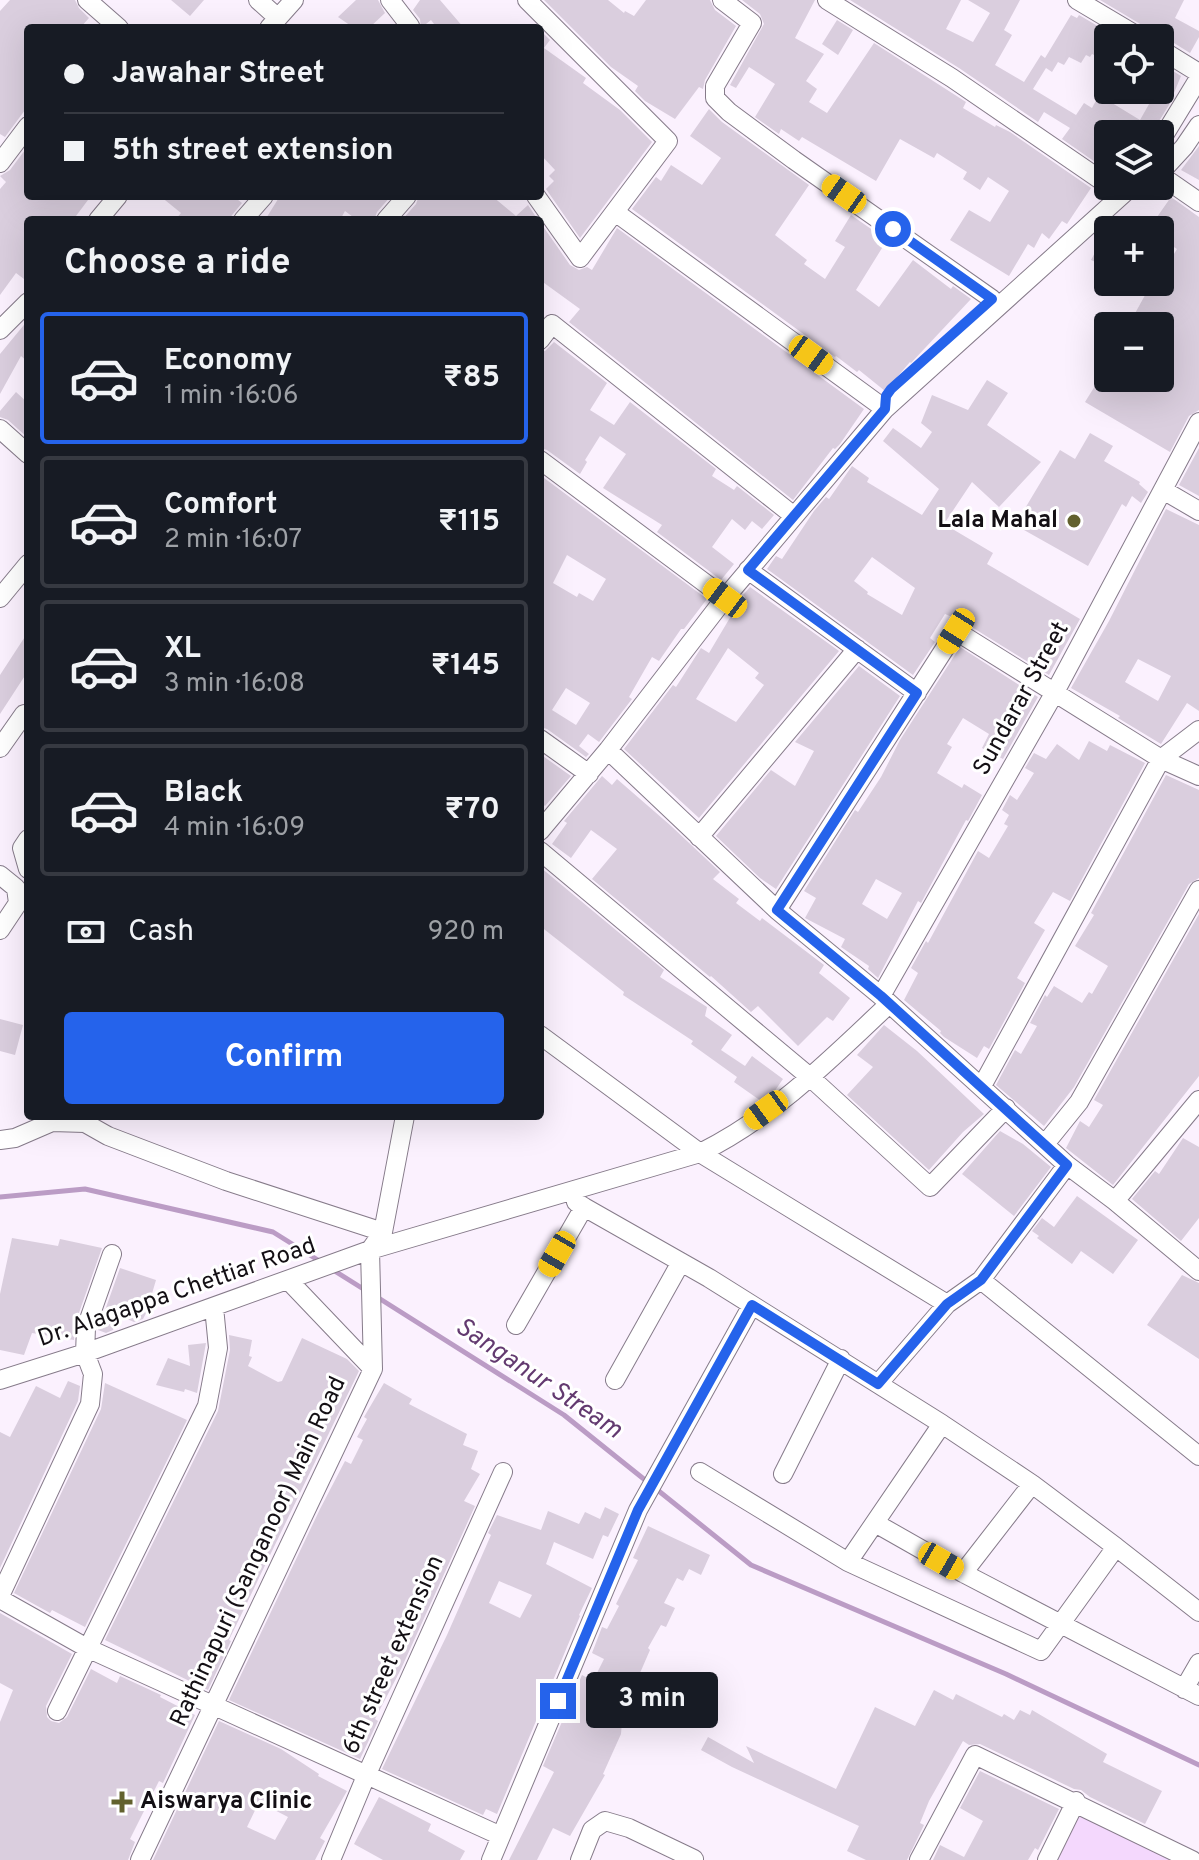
<!DOCTYPE html>
<meta charset="utf-8">
<style>
:root{--surface:#171b24;--page:#20242c;--text:#f1f3f6;--muted:#9ea1a6;--line:#363941;--accent:#2563eb}
body{margin:0;font-family:Overpass,sans-serif;background:var(--page);color:var(--text);height:100vh;display:flex;flex-direction:column;font-size:30px;white-space:nowrap}
*{box-sizing:border-box;margin:0}
p{font-size:26px;color:var(--muted)}
.icon{flex:none;width:44px;height:44px;fill:none;stroke:currentColor;stroke-width:2;stroke-linecap:round;stroke-linejoin:round}
.map{position:relative;flex:1;overflow:hidden}
.drawer{position:absolute;left:24px;top:216px;width:520px;height:904px;display:flex;flex-direction:column;background:var(--surface);border-radius:8px;box-shadow:0 8px 32px #0002}
.drawer>*{flex:none}
.top-card{position:absolute;left:24px;top:24px;width:520px;height:176px;border-radius:8px;box-shadow:0 8px 32px #0002;display:grid;align-content:center;height:176px;padding:0 40px;background:var(--surface)}
.fabs{position:absolute;left:1094px;top:24px;display:grid;gap:16px}
.fabs a{display:grid;place-items:center;width:80px;height:80px;border-radius:8px;background:var(--surface);box-shadow:0 8px 32px #0002;font-size:40px}
.end{position:absolute;width:36px;height:36px;margin:-18px;border:10px solid #2563eb;background:#fff;box-shadow:0 0 0 4px #fff}
.from{border-radius:50%}
.bubble{position:absolute;height:56px;border-radius:8px;background:var(--surface);box-shadow:0 8px 32px #0002;font-size:26px;font-weight:700;line-height:56px;text-align:center}
.car{position:absolute;width:24px;height:48px;margin:-24px -12px;border-radius:10px;box-shadow:0 0 6px 2px #0007;background:linear-gradient(#f5c518 24%,#345 0 40%,#f5c518 0 76%,#345 0 86%,#f5c518 0)}
.top-card b{display:flex;align-items:center;gap:28px;height:76px;font-size:30px}
.top-card b+b{border-top:2px solid var(--line)}
.top-card i{width:20px;height:20px;background:var(--text)}
ul{padding:0;list-style:none}
li{display:flex;align-items:center;gap:24px;height:132px;margin:0 16px 12px;padding:0 24px;border:4px solid var(--line);border-radius:8px}
li div{flex:1}
li b{display:block;font-size:30px}
li em{font-style:normal;font-weight:700}
li.active{border-color:var(--accent)}
li>.icon{width:72px;height:72px;stroke-width:1.5}
h2{padding:0 40px;font-size:36px;line-height:96px}
.pay{display:flex;align-items:center;gap:20px;height:88px;padding:0 40px;font-size:30px}
.pay p{margin-inline-start:auto}
.primary-button{display:flex;gap:16px;margin-top:auto;padding:16px 40px}
.primary-button a{flex:1;height:92px;border-radius:8px;background:var(--accent);color:#fff;font-size:32px;font-weight:700;line-height:92px;text-align:center}
.map>svg:first-child{display:block}
.green{fill:#f4d8fd}
.lines{fill:none;stroke-linecap:round;stroke-linejoin:round}
.stream{stroke:#bb9cc5;stroke-width:5}
.building{fill:#dacede;fill-rule:evenodd}
.minor-casing{stroke:#867b8a;stroke-width:20}
.minor{stroke:#fff;stroke-width:18}
.route{stroke:#2563eb;stroke-width:10}
.poi-dot{fill:#62612e;stroke:#fff;stroke-width:3}
.labels{text-anchor:middle;dominant-baseline:central;stroke-width:6;stroke-linejoin:round;paint-order:stroke}
.poi-label{font-size:24px;font-weight:bold;fill:#130f14;stroke:#fff;text-anchor:end}
.street-label{font-size:24px;fill:#130f14;stroke:#fff}
.water-label{font-size:26px;font-style:italic;fill:#633a70;stroke:#fff}
</style>
<div class="map">
<svg width="1199" height="1860" viewBox="0 0 1199 1860">
<rect width="100%" height="100%" fill="#fbf1fe"/>
<!-- green -->
<path class="green" d="M1081 1812 1180 1860H1058Z"/>
<g class="lines">
<!-- stream -->
<path class="stream" d="M0 1197 85 1189 273 1232 321 1262
M333 1270 365 1290
M377 1297 564 1415 751 1565 1006 1674 1199 1765"/>
</g>
<!-- building -->
<path class="building" d="M10 0H75L79 8 89 18 80 28H28V106L5 137 0 134V11Z
M171 0H204L190 16Z
M356 0H378L385 13 369 28H354L338 17Z
M420 0H440L464 28H437L431 20 421 28 420 19 413 10Z
M544 0H608L624 13 625 11 634 16 646 0H710L715 10 736 26 705 80 703 89 699 87 675 119 645 101 635 91 638 86 611 67Z
M742 0H815L795 38 824 54 806 81 817 89 809 102 827 113 874 43 966 102 963 108 995 127 996 125 1010 132 1091 188 1067 224 1062 221 1049 239 1042 233 1034 248 1028 244 1009 276 950 240 969 210 990 222 1009 191 988 177 980 190 963 179 967 172 937 153 934 158 900 139 876 181 802 137 799 141 781 129 779 134 755 117 775 84 749 67 736 88 730 85 764 24 760 14Z
M850 0H961L946 29 973 42 990 13 968 0H1020L1004 30 1012 35 995 65 1024 82 1041 55 1045 58 1071 15 1077 18 1079 15 1118 38H1108V62L1092 54 1090 57 1086 55 1081 63 1069 57 1064 65 1058 62 1052 72 1046 68 1033 89 1076 115 1084 103 1092 108 1099 95 1140 120 1157 90H1160V63L1181 76 1169 105 1151 134H1108L1104 145 1108 151 1098 164 1062 139 1070 128 1044 112 1038 122 959 68Z
M1100 0H1184L1175 18 1199 31V37L1190 53 1166 38H1153L1147 28Z
M837 20 853 30 838 55 822 44Z
M540 30 550 40 544 48 586 78 583 83 620 110 652 142 580 238 546 189 554 181 549 176 555 170 540 154Z
M709 109 722 122 809 185 775 235 807 260 804 264 825 279 845 247 835 241 851 215 887 240 856 290 879 307 913 260 951 289 953 286 971 299 911 363 910 362 885 391 859 370 857 372 836 356 835 357 632 209 656 177 661 181 671 165 702 185 721 158 690 136Z
M28 146V196H91L73 220H28V282L16 273 0 295V189L6 182 0 176 10 170Z
M1199 146V180L1181 170Z
M160 196H233L242 203 228 220H175L181 213Z
M280 196H391L377 212 374 220H357L345 211 340 220H265Z
M419 196H492L516 216 528 205 538 220H402L416 204Z
M1171 197 1199 217V410L1189 416 1170 452 1085 402 1100 378H1160V326H1128L1149 288 1152 290 1157 282H1160V277L1177 249 1160 238V230H1148Z
M540 222 570 265 579 270 587 267 592 270 617 228 864 409 840 444 835 449 833 448 793 500 569 322 580 309 540 280Z
M1099 245 1108 249V258L1104 266 1091 260Z
M28 320V362L21 356 0 394V354Z
M554 342 607 383 590 410 614 425 630 402 716 469 712 476 734 490 737 486 774 515 762 529 752 521 745 530 732 519 712 547 734 564 721 580 657 532 662 525 603 488 626 454 600 436 585 460 587 462 580 474 547 450 540 448V352L545 351Z
M987 380 1008 393 987 425 1041 462 999 507 972 482 944 524 993 553 987 564 1080 619 1049 675 962 621 945 614 930 638 935 642 913 675 767 569 776 556 782 559 814 511 826 497 829 499 852 466 869 478 867 482 922 515 939 489 883 441 893 428 921 448 932 432 921 423 932 395 968 410ZM872 557 915 588 902 615 867 594 868 592 854 581Z
M16 392 28 403V438L8 420 0 417V411Z
M1090 433 1113 446 1104 461 1140 482 1139 484 1148 492 1141 503 1132 496 1126 507 1122 504 1088 566 1015 525 1060 450 1075 459Z
M1199 448V496L1179 485Z
M540 475 707 599 684 629H681L659 661 652 657 629 697 632 699 599 742 588 734 579 746 589 754 586 757 547 729 540 727ZM567 555 606 579 593 601 579 593 577 597 553 583ZM566 688 590 703 576 725 552 710Z
M1166 509 1199 525V711L1187 703 1161 744 1118 718 1120 716 1071 688 1109 621ZM1138 659 1171 676 1158 701 1125 682Z
M750 587 839 651 699 818 624 749 673 685 676 687 701 648 709 653 731 616 729 613 745 597 743 595ZM728 648 759 673 755 678 764 685 736 722 696 699Z
M28 632V671L0 714V675Z
M960 647 1038 697 1003 759 982 748 989 734 963 718 947 744 952 747 937 773 962 788 964 784 982 795 968 821 966 820 921 903 918 901 878 978 868 969 869 966 841 947 845 939 805 918 816 898 804 891 855 810 858 812 881 777 900 740ZM876 879 902 893 887 919 862 904Z
M859 666 900 696 776 889 760 878 716 836 771 770 795 786 814 751 795 742Z
M1089 741 1107 751 1110 745 1145 763 1070 901 1053 892 1034 923 1045 930 1017 978 1025 983 989 1049 984 1046 977 1058 944 1037 940 1033 941 1031 904 1000 918 973 911 968 926 941 928 943 978 851 989 858 1008 826 1004 824 1009 815 1002 810 1010 795 1017 800 1034 773 1025 768 1034 753 1046 759 1057 744 1079 760Z
M540 754 571 776 545 806 540 802Z
M1166 775 1199 790V878L1189 884 1074 1087 1044 1126 996 1085 1015 1050 1021 1054 1037 1026 1030 1023 1045 995 1047 997 1054 986 1082 1003 1089 992 1092 994 1108 966 1075 946 1094 915 1091 913Z
M602 776 612 785 617 779 670 825 720 872 713 879 739 899 736 903 760 921 762 918 824 965 819 973 850 998 833 1021 827 1017 798 1046 758 1006 751 1012 711 976 710 977 592 879 617 849 591 830 571 858 552 844 567 823 564 821Z
M540 867 664 970 660 977 707 1007 705 1016 732 1035 721 1050 745 1066 752 1056 783 1079 774 1092 761 1101 734 1082 737 1077 691 1044 693 1041 623 995 624 992 540 926Z
M1199 914V1076L1113 1185 1066 1148 1080 1121 1089 1127 1103 1105 1094 1100Z
M0 1019 23 1025 15 1055 0 1051Z
M884 1025 917 1051 984 1114 963 1132 929 1170 847 1095 873 1067 857 1055Z
M1000 1131 1023 1144 1051 1167 1014 1216 962 1174Z
M1183 1138 1199 1147V1218L1181 1241 1132 1199 1155 1171 1159 1174Z
M1077 1196 1138 1240 1113 1274 1081 1251 1072 1264 1037 1238 1039 1236 1032 1231 1042 1218 1054 1227Z
M12 1238 58 1246 60 1239 102 1248 75 1324 74 1340 32 1333 24 1355 0 1350V1294Z
M120 1268 156 1280 151 1297 154 1298 143 1319 134 1322 118 1315 113 1330 106 1333 98 1330Z
M1182 1275 1199 1283V1359L1147 1325Z
M229 1335 252 1340 249 1356 252 1357 248 1366 278 1382 282 1381 302 1338 347 1359 359 1371 229 1640 231 1641 208 1690 105 1640 218 1411 230 1350Z
M206 1343 197 1393 185 1389 184 1392 156 1385 168 1358 190 1366 188 1345Z
M68 1381 80 1386 78 1401 0 1568V1432L10 1437 36 1386 60 1398Z
M105 1383 187 1420 85 1627 52 1610 50 1613 14 1593 101 1409Z
M384 1383 412 1399 409 1404 467 1434 463 1445 478 1451 471 1469 480 1474 464 1501 475 1506 401 1669 375 1719 378 1721 360 1759 229 1700 320 1509 345 1461 351 1464 363 1440 357 1437 367 1419 364 1417Z
M605 1507 619 1514 608 1537 603 1535 593 1559 554 1542 546 1564 592 1588 579 1615 580 1616 497 1814 486 1809 483 1815 382 1769 447 1635 491 1535 488 1533 497 1515 541 1530 548 1511 579 1524 585 1512 600 1519ZM499 1581 532 1595 520 1618 489 1603Z
M648 1526 710 1555 701 1575 689 1569 683 1581 677 1578 664 1603 675 1608 666 1627 661 1625 648 1648 650 1650 640 1673 645 1676 622 1721 621 1734 603 1774 605 1775 570 1836 553 1828 537 1860H509L554 1772 543 1766 582 1675 593 1681 604 1659 592 1653 602 1627 607 1629 619 1606 616 1604 638 1560 633 1558Z
M0 1613 72 1654 46 1706 47 1717 51 1721 59 1723 67 1717 91 1669 117 1683 120 1676 161 1695 160 1697 195 1715 163 1783 159 1781 130 1839 135 1842 128 1860H0V1722L13 1690 0 1683Z
M934 1690 953 1700 956 1694 1002 1717 1004 1714 1014 1720 1020 1710 1030 1715 1032 1710 1107 1754 1103 1762 1162 1791 1145 1824 1090 1797 1081 1790 1074 1789 980 1744 969 1745 963 1741 929 1801 920 1823 924 1825 907 1860H866L847 1851 859 1826 732 1767 701 1750 708 1737 754 1763 746 1746 836 1789 875 1707 915 1726Z
M219 1721 281 1749 319 1774 318 1776 347 1791 320 1838 325 1841 315 1860H153ZM259 1802 288 1817 275 1840 247 1827Z
M980 1771 1059 1809 1038 1850 1035 1848 1028 1860H933L940 1845 964 1857 983 1821 960 1808Z
M379 1797 431 1824 428 1831 465 1851 460 1860H383L354 1844Z"/>
<g class="lines">
<!-- minor casing -->
<g class="minor-casing">
<path id="minor" d="M87 0 119 28
M258 0 278 18
M390 0 410 26 409 28
M527 0 668 141 580 258 536 196
M722 0 752 23 715 86V98L729 112 794 160 992 299
M827 0 952 78 1108 185
M1077 0 1141 38
M269 28 294 0
M1160 49 1199 73
M1160 142 1199 78
M0 163 28 126
M1160 173 1184 147 1199 125
M1160 175 1199 202
M615 212 885 409
M98 220 118 196
M243 220 264 196
M386 220 407 196
M0 330 28 302
M540 340 552 324 794 516
M0 429 28 454
M540 460 725 598
M1163 490 1199 511
M748 570 917 693
M0 598 28 564
M540 739 589 774
M0 748 24 714 28 717
M608 750 777 910 881 996 1067 1165 1115 1201 1199 1271
M540 831 608 750 725 598 885 409 1132 186
M699 837 857 649
M28 839 22 848 28 869
M540 851 811 1078 930 1187 1006 1108
M0 875 16 888 18 903 0 930
M777 910 956 631 1161 759 1199 776
M881 996 1055 692 1199 422
M540 1035 700 1153 947 1304
M982 1086 1161 759 1199 730
M0 1140 15 1138 52 1122 85 1123 108 1136 226 1181 383 1232
M1045 1144 1079 1102 1199 890
M1115 1201 1199 1100
M584 1207 709 1278 942 1424 848 1562
M981 1280 1067 1165
M289 1281 373 1369
M516 1325 584 1207 576 1202
M0 1380 85 1353 370 1250 700 1153C772 1118 831 1059 889 1004
M615 1380 681 1262
M878 1384 947 1304 981 1280 1199 1456
M942 1424 1032 1484 963 1573
M700 1472 848 1562 1041 1651 1116 1547 1032 1484
M783 1474 841 1359
M875 1523 963 1573 1199 1696
M1116 1547 1199 1612
M0 1596 90 1404 93 1374 85 1353 86 1328 112 1254
M0 1599 87 1648 501 1836
M1184 1689 1199 1663
M57 1711 207 1406 218 1348 214 1307
M140 1860 373 1369 370 1250 383 1232 405 1116
M331 1860 366 1776 503 1472
M491 1860 638 1510 752 1305
M580 1860 592 1830 605 1821 629 1828 694 1859
M919 1860 975 1755 1192 1860
M1047 1860 1076 1801"/>
</g>
<!-- minor -->
<use href="#minor" class="minor"/>
</g>
<g class="lines">
<!-- route -->
<path class="route" d="M558 1701 638 1510 752 1305 878 1384 947 1304 981 1280 1067 1165 881 996 777 910 917 693 748 570 885 409 886 396 891 389 992 299 893 229"/>
</g>
<!-- markers -->
<g class="poi-dot">
<circle cx="1074" cy="521" r="8"/>
<path d="M118 1790h8v8h8v8h-8v8h-8v-8h-8v-8h8z"/>
</g>
<g class="labels">
<!-- poi labels -->
<g class="poi-label">
<text x="1058" y="521">Lala Mahal</text>
<text x="140" y="1802" text-anchor="start">Aiswarya Clinic</text>
</g>
<!-- street labels -->
<g class="street-label">
<text transform="translate(1022 699) rotate(-61)">Sundarar Street</text>
<text transform="translate(177 1293) rotate(-19)">Dr. Alagappa Chettiar Road</text>
<text transform="translate(259 1552) rotate(-65)">Rathinapuri (Sanganoor) Main Road</text>
<text transform="translate(394 1655) rotate(-66)">6th street extension</text>
</g>
<!-- water labels -->
<g class="water-label">
<text transform="translate(538 1379) rotate(34)">Sanganur Stream</text>
</g>
</g>
</svg>
<div class="fabs">
<a><svg class="icon" aria-label="locate" viewBox="0 0 24 24"><circle cx="12" cy="12" r="6"/><path d="M12 2v4M12 18v4M2 12h4M18 12h4"/></svg></a>
<a><svg class="icon" aria-label="layers" viewBox="0 0 24 24"><path d="M12 4l9 5-9 5-9-5zM3 14l9 5 9-5"/></svg></a>
<a>+</a>
<a>−</a>
</div>
<i class="end from" style="left:893px;top:229px"></i>
<i class="end" style="left:558px;top:1701px"></i>
<div class="bubble" style="left:586px;top:1672px;width:132px">3 min</div>
<i class="car" style="left:844px;top:194px;rotate:305deg"></i>
<i class="car" style="left:811px;top:355px;rotate:126deg"></i>
<i class="car" style="left:725px;top:598px;rotate:307deg"></i>
<i class="car" style="left:956px;top:631px;rotate:212deg"></i>
<i class="car" style="left:766px;top:1110px;rotate:234deg"></i>
<i class="car" style="left:557px;top:1254px;rotate:210deg"></i>
<i class="car" style="left:941px;top:1561px;rotate:120deg"></i>
<div class="top-card">
<b><i class="from"></i>Jawahar Street</b>
<b><i></i>5th street extension</b>
</div>
<section class="drawer">
<h2>Choose a ride</h2>
<ul>
<li class="active"><svg class="icon" aria-label="car" viewBox="0 0 24 24"><path d="M5 17H2v-5l4-1 3-4h7l3 4 3 1v5h-3M9 17h6M6 11h13"/><circle cx="7" cy="17" r="2"/><circle cx="17" cy="17" r="2"/></svg><div><b>Economy</b><p>1 min · 16:06</p></div><em>₹85</em></li>
<li><svg class="icon" aria-label="car" viewBox="0 0 24 24"><path d="M5 17H2v-5l4-1 3-4h7l3 4 3 1v5h-3M9 17h6M6 11h13"/><circle cx="7" cy="17" r="2"/><circle cx="17" cy="17" r="2"/></svg><div><b>Comfort</b><p>2 min · 16:07</p></div><em>₹115</em></li>
<li><svg class="icon" aria-label="car" viewBox="0 0 24 24"><path d="M5 17H2v-5l4-1 3-4h7l3 4 3 1v5h-3M9 17h6M6 11h13"/><circle cx="7" cy="17" r="2"/><circle cx="17" cy="17" r="2"/></svg><div><b>XL</b><p>3 min · 16:08</p></div><em>₹145</em></li>
<li><svg class="icon" aria-label="car" viewBox="0 0 24 24"><path d="M5 17H2v-5l4-1 3-4h7l3 4 3 1v5h-3M9 17h6M6 11h13"/><circle cx="7" cy="17" r="2"/><circle cx="17" cy="17" r="2"/></svg><div><b>Black</b><p>4 min · 16:09</p></div><em>₹70</em></li>
</ul>
<div class="pay"><svg class="icon" aria-label="cash" viewBox="0 0 24 24"><path d="M3 7h18v10H3z"/><circle cx="12" cy="12" r="2"/></svg>Cash<p>920 m</p></div>
<div class="primary-button"><a>Confirm</a></div>
</section>
</div>
